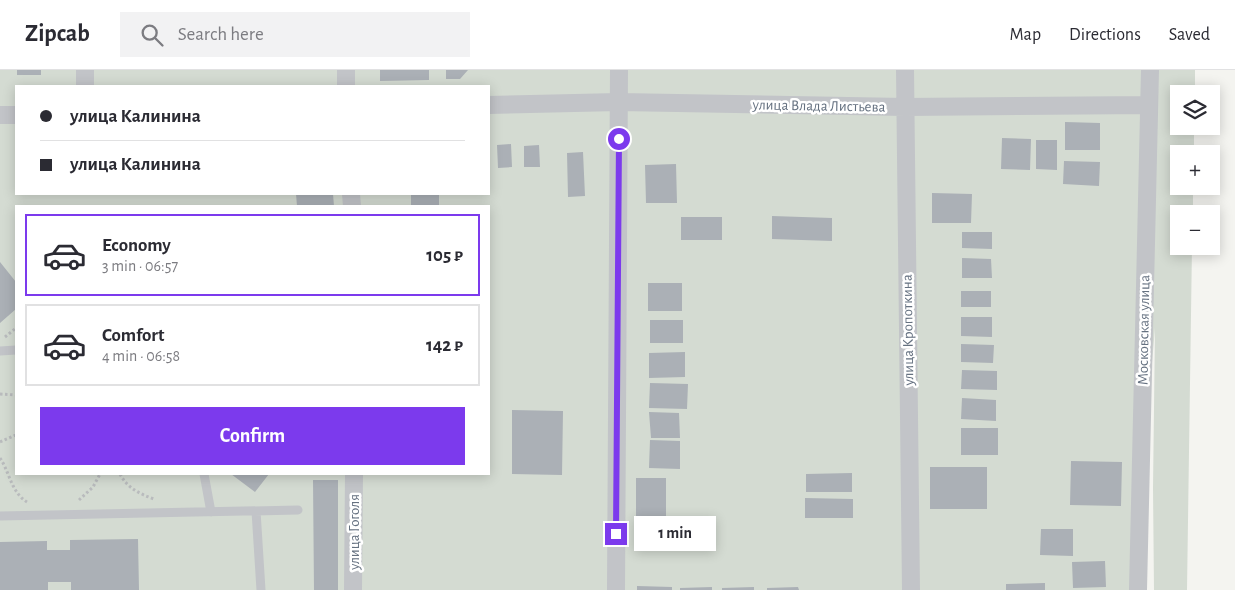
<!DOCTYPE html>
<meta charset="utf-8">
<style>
:root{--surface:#fff;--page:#f2f2f3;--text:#2b2b33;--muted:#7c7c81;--line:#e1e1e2;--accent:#7c3aed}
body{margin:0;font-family:"Alegreya Sans",sans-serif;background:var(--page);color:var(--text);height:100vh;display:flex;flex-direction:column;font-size:19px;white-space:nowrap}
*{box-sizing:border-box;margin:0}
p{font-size:16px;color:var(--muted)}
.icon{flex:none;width:28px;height:28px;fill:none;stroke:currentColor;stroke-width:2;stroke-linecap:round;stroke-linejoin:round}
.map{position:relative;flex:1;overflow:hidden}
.panel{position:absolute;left:15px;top:135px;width:475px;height:270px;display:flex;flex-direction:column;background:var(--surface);border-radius:0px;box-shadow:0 2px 12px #0003}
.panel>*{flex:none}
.top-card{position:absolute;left:15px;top:15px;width:475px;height:110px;border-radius:0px;box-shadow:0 2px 12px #0003;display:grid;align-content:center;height:110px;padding:0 25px;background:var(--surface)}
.fabs{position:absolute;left:1170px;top:15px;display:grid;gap:10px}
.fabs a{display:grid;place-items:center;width:50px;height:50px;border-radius:0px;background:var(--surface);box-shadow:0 2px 12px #0003;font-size:25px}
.end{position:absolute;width:22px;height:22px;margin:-11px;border:6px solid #7c3aed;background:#fff;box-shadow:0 0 0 2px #fff}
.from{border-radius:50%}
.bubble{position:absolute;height:35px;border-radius:0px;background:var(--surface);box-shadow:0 2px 12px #0003;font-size:16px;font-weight:700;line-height:35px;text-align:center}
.top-card b{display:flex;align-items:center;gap:18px;height:48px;font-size:19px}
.top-card b+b{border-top:1px solid var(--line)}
.top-card i{width:12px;height:12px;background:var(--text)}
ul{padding:9px 0 0;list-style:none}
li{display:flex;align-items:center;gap:15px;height:82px;margin:0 10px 8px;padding:0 15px;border:2px solid var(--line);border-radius:0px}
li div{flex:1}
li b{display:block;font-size:19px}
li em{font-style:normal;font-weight:700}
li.active{border-color:var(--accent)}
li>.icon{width:45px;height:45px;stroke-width:1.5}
.button{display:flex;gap:10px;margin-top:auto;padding:10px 25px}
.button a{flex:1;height:58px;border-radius:0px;background:var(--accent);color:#fff;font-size:20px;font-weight:700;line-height:58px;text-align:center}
header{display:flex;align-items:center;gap:30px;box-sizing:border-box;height:70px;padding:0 25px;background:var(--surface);border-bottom:1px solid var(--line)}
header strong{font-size:24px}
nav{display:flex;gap:28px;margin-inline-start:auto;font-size:18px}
.search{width:350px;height:45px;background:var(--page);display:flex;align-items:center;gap:12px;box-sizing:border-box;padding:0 18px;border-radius:0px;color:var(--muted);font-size:19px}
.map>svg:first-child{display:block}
.green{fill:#d4dbd2;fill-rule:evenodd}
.building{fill:#abb0b6}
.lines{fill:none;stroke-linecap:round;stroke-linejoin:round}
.path{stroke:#b9bbbd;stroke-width:3;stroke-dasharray:2.5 2.5;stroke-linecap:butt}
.service{stroke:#c2c4c8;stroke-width:9}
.minor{stroke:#c2c4c8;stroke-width:18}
.route{stroke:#7c3aed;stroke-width:6}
.labels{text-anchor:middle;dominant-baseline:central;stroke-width:5;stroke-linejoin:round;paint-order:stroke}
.street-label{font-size:15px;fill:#657180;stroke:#fff}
</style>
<header>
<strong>Zipcab</strong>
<div class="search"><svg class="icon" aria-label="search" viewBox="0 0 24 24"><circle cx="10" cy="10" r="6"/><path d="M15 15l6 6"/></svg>Search here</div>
<nav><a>Map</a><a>Directions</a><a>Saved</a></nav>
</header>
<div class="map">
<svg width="1235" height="520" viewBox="0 0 1235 520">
<rect width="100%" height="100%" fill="#f4f4f0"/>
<!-- green -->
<path class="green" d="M0 0H1195V24H1179V56H1194V84H1179V116H1193V144H1179V176H1192L1187 520H1154L1153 418 1155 258 1141 420 1147 520H0ZM16 16H489V124H16ZM16 136H489V404H16Z"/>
<!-- building -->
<path class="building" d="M17 0H41V5H17Z
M380 0H429V10L380 11Z
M446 0H468L460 9H446Z
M1065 52 1100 53V80H1065Z
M1002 68 1031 69 1030 100 1001 99Z
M1036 70H1057V100L1036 99Z
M511 74 512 97 498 98 497 75Z
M539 75 540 97H524V76Z
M583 82 585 126 568 127 567 83Z
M1064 91 1100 92 1099 116 1063 114Z
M676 94 677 133H646L645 95Z
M932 123 972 124 971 153H932Z
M296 124H333L334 136H297Z
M411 124H439V136H411Z
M772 146 832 148V171L772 169Z
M681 147H722V170H681Z
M962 162H992V179L962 178Z
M962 188 991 189 992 208H962Z
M0 192 16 212V239L0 253Z
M648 213H682V241H648Z
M961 221H991V237H961Z
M961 247H992V267L961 266Z
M650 250H683V273H650Z
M961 274 994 275 993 293 961 292Z
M685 282V307L649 308V283Z
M962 300 997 301V320L961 319Z
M650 313 688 314 687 339 649 338Z
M962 328 996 330V351L961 349Z
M512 340 563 341 562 405 512 404Z
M649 342 679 343 680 368H651Z
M961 358H998V385H961Z
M650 370 680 371V399L649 398Z
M1071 391 1122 392 1121 436 1070 435Z
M930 397H987V439H930Z
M852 403V422H806V404Z
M231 404H269L255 422Z
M636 408H666V447L636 446Z
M313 410H338V520H314Z
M805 428 853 429V448H805Z
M1041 459H1073V486L1040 485Z
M138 469 139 520H71V512H48V520H0V472L47 471V480H70V470Z
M1105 491 1106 517 1073 518 1072 492Z
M1045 513V520H1006V514Z
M637 516 672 517V520H637Z
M712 517V520H680V518Z
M754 517V520H722V518Z
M798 517 799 520H767V518Z"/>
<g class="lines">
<!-- path -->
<path class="path" d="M5 267 16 258
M0 324 16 325
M0 372 16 365
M0 388C10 403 11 422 27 432
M120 404C127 418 140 424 154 429
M79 430 93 417 100 404"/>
<!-- service -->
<path class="service" d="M0 281 16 280
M204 404 211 442
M256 441 261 520
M0 446 298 440"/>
<!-- minor -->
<path class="minor" d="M85 0V16
M346 0V16
M905 0 911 520
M489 35 619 32 905 37 1149 35
M0 45H16
M351 124 352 136
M353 520 354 404
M616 520 619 0
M1138 520 1150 0"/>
</g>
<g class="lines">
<!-- route -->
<path class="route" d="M616 464 619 69"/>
</g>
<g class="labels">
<!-- street labels -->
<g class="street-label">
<text transform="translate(819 36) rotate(1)">улица Влада Листьева</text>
<text transform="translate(908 260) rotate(-91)">улица Кропоткина</text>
<text transform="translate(1144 260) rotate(-89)">Московская улица</text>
<text transform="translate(354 462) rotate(-90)">улица Гоголя</text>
</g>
</g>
</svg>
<div class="fabs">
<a><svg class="icon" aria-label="layers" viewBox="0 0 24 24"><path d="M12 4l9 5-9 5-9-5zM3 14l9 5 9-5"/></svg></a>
<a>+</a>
<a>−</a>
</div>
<i class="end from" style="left:619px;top:69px"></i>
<i class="end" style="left:616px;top:464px"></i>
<div class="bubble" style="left:634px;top:446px;width:82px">1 min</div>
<div class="top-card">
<b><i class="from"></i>улица Калинина</b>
<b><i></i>улица Калинина</b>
</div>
<section class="panel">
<ul>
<li class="active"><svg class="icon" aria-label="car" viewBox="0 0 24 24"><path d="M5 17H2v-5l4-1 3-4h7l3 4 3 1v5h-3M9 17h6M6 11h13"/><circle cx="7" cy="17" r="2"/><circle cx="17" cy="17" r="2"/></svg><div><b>Economy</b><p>3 min · 06:57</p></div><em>105 ₽</em></li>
<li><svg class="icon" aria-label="car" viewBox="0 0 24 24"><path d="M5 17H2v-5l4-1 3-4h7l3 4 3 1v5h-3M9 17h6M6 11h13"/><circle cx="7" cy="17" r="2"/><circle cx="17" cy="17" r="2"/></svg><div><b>Comfort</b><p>4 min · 06:58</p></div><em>142 ₽</em></li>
</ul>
<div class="button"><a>Confirm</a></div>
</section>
</div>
